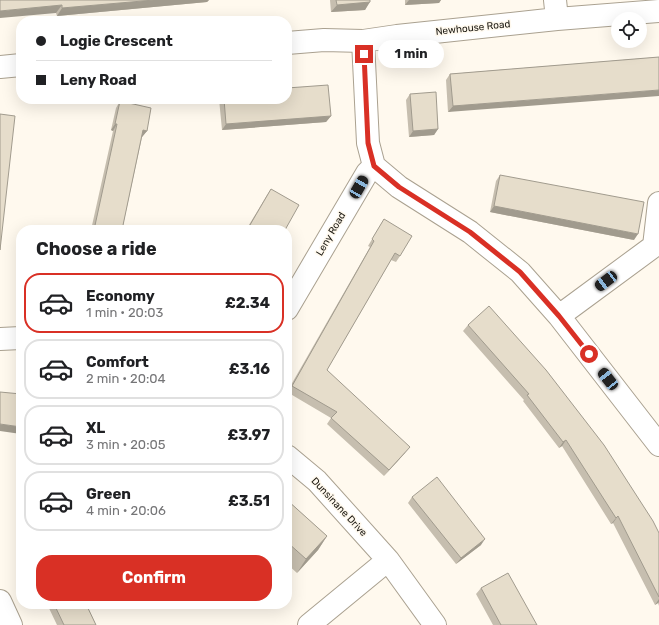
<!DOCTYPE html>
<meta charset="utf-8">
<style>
:root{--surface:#fff;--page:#f6f6f6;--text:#202124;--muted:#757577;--line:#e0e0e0;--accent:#d93025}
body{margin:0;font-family:Rubik,sans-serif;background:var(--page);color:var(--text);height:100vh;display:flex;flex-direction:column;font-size:15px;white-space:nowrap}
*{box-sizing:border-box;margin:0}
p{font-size:13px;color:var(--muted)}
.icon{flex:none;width:22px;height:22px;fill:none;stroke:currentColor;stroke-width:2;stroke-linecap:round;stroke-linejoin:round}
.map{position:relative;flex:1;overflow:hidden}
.details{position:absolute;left:16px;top:225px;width:276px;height:384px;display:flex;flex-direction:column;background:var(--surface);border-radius:16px;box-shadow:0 4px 16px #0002}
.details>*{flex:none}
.guide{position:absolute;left:16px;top:16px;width:276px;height:88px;border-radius:16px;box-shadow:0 4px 16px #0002;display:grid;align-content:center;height:88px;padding:0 20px;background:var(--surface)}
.buttons{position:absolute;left:611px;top:12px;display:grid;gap:8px}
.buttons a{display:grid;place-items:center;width:36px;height:36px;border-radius:50%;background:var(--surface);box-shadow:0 4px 16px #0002;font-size:20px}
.end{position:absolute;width:18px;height:18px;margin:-9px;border:5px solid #d93025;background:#fff;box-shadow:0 0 0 2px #fff}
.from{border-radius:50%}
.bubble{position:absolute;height:28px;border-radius:14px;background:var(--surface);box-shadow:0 4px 16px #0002;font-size:13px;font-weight:700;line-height:28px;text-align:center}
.car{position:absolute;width:12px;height:24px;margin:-12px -6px;border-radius:5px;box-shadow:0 0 3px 1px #0007;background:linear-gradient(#222 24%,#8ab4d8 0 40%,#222 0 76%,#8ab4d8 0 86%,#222 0)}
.guide b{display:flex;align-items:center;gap:14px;height:38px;font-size:15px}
.guide b+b{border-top:1px solid var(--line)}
.guide i{width:10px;height:10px;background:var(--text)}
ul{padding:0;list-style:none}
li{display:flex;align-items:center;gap:12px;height:60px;margin:0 8px 6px;padding:0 12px;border:2px solid var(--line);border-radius:16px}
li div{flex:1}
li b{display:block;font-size:15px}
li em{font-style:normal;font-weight:700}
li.active{border-color:var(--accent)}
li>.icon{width:36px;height:36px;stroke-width:1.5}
h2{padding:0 20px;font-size:18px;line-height:48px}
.button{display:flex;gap:8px;margin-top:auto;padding:8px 20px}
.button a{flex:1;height:46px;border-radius:16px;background:var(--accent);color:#fff;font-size:16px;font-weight:700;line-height:46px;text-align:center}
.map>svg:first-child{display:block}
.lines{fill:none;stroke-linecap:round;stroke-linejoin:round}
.minor-casing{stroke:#aaa190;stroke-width:24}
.minor{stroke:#fff;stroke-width:22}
.wall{fill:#c6beaf}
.shaded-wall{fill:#a19b8e}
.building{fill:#e6ddcb;stroke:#a19b8e}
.route{stroke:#d93025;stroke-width:5}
.labels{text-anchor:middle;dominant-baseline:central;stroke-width:3;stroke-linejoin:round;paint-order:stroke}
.street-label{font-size:10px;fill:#18150e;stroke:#fff9ee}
</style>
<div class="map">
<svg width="659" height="625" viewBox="0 0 659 625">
<rect width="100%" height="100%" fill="#fff9ee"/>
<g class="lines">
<!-- minor casing -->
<g class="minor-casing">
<path id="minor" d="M555 0 557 19
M287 43 324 40 363 41 397 36 557 19 659 11
M0 67 21 65
M374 166 399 187 470 232 520 272 559 316 659 445
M287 309 367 173 374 166 368 143 363 41
M559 316 654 246 659 203
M0 339 21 338
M287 456 317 481 388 560 435 625
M0 601 11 625
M309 625 388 560"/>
</g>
<!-- minor -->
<use href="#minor" class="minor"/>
</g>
<!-- wall -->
<path class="wall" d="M0 0H209L207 2 57 16 56 13Z
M330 0H370L365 10 331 12Z
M405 0H441L439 3 405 5Z
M659 57 448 112 446 80 450 74Z
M410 94 438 129 434 135 409 137 406 100Z
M219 99H287L331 116 326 122 222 130Z
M120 101 147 131 142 137 122 230H91L113 131 111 130 116 108Z
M500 175 634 240 490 212 496 181Z
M271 189 285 230H246L267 195Z
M384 219 400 256 396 262 391 260 327 370 405 453 384 476 327 424 331 418 287 392 370 247 368 246Z
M468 325 659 533V606L658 603 655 605 613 523 611 524 562 446 559 448 523 401 524 400 463 331Z
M412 497 481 545 456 564 408 503Z
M287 500 327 536 318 550 297 573 287 564Z
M21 539V549L18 543Z
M481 588 537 625H493L476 594Z
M47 604H86L96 625H57Z"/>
<!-- shaded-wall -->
<path class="shaded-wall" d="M154 0H209L207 2 57 16 62 8Z
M409 0H441L439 3 405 5Z
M370 2 365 10 331 12 337 5Z
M62 5 56 13 0 18V11Z
M659 90V96L448 112 453 106Z
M331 116 326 122 222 130 226 124Z
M115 124H117L113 131 111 130Z
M438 129 434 135 409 137 413 131Z
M143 130 147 131 142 137 139 136Z
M494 206 638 234 634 240 490 212Z
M0 424 21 427V434L0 431Z
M566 440 562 446 559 448 563 442Z
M410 447 405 453 384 476 389 470Z
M618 516 613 523 611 524 616 518Z
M327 536 318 550 297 573 306 559Z
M485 539 481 545 456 564 461 558Z
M659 599V602L658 603 655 605Z"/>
<!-- building -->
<path class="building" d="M0 0H154L62 8V5L0 11Z
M336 0H370V2L337 5Z
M659 57V90L453 106 450 74Z
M328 85 331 116 226 124 224 99H287V88Z
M436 92 438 129 413 131 410 94Z
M120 101 151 108 147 131 143 130 122 230H94L117 124H115Z
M0 114 15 116 0 250Z
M500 175 644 202 638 234 494 206Z
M271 189 299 205 285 230H247Z
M384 219 412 236 400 256 395 253 327 370 410 447 389 470 331 418 337 412 292 386 374 241 372 239Z
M489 306 546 370 604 445 653 521 659 533V597L618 516 616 518 566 440 563 442 527 395 529 394 468 325Z
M0 392 21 394V427L0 424Z
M437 477 485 539 461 558 412 497Z
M287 500 327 536 306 559 287 542Z
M508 573 537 625H501L481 588Z
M54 604H86L96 625H64Z"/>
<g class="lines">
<!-- route -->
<path class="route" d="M364 54 368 143 374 166 399 187 470 232 520 272 559 316 589 354"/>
</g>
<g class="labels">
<!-- street labels -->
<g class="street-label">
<text transform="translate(473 28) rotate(-6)">Newhouse Road</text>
<text transform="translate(331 234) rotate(-60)">Leny Road</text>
<text transform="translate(339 507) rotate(47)">Dunsinane Drive</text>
</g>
</g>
</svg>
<div class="buttons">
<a><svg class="icon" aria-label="locate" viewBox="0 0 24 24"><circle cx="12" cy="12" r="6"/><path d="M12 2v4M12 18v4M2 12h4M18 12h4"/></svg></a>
</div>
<i class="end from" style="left:589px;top:354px"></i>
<i class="end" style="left:364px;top:54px"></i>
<div class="bubble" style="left:378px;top:40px;width:66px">1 min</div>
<i class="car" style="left:359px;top:187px;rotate:30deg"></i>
<i class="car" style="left:606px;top:281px;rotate:233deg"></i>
<i class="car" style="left:608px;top:379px;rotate:322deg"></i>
<div class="guide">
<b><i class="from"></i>Logie Crescent</b>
<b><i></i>Leny Road</b>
</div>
<section class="details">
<h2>Choose a ride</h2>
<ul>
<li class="active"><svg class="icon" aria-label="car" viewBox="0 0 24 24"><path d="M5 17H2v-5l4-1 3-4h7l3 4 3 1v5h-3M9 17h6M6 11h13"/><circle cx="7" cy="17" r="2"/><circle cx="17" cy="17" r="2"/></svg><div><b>Economy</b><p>1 min · 20:03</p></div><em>£2.34</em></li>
<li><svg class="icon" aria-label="car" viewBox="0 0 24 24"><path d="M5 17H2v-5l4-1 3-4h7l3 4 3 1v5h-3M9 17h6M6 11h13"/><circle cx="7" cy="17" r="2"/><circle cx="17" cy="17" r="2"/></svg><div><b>Comfort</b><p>2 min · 20:04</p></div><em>£3.16</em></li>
<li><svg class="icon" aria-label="car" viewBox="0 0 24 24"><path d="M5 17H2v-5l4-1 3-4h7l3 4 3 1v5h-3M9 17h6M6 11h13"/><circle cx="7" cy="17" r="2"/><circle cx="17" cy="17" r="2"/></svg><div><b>XL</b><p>3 min · 20:05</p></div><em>£3.97</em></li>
<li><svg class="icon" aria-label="car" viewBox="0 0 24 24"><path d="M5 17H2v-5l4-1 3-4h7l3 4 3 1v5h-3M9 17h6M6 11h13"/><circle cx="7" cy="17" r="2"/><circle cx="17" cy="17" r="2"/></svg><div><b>Green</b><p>4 min · 20:06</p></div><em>£3.51</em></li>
</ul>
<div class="button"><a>Confirm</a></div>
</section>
</div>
